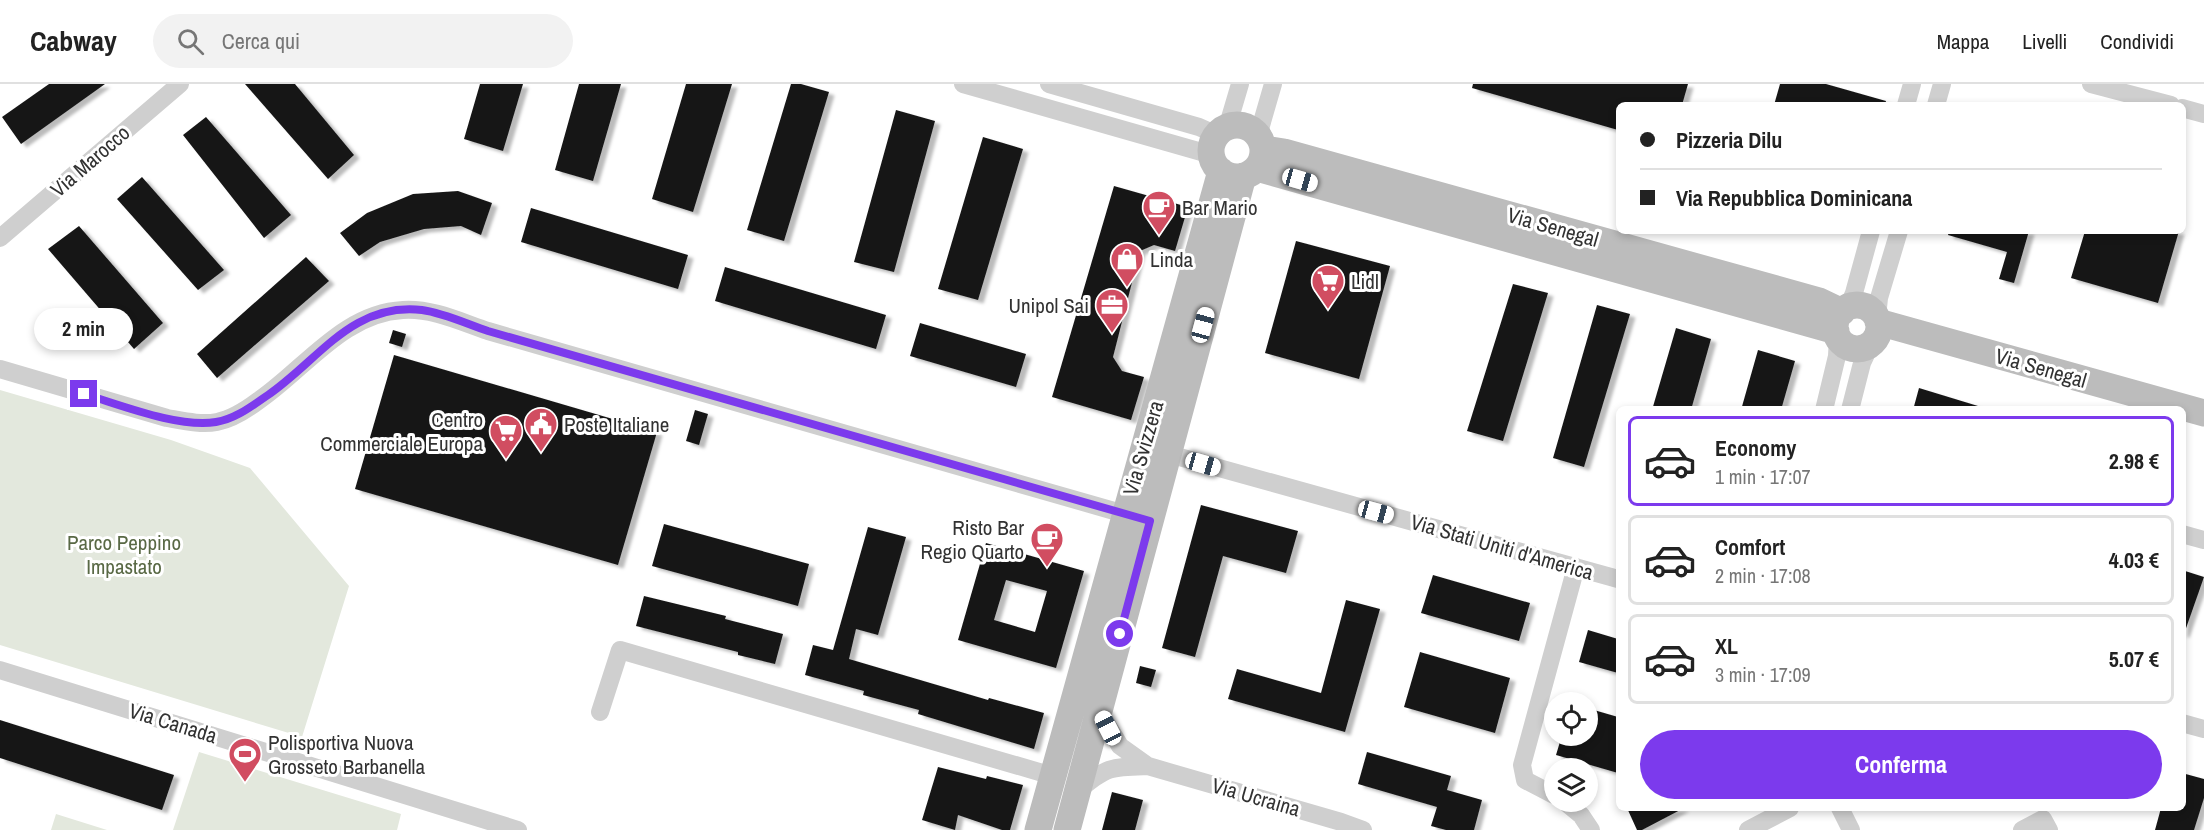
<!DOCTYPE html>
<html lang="it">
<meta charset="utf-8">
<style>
:root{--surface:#fff;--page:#f2f2f2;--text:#222;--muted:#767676;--line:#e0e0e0;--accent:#7c3aed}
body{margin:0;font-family:"Archivo Narrow",sans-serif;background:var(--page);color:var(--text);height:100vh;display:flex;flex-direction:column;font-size:22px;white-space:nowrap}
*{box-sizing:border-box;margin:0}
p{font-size:20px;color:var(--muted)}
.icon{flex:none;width:33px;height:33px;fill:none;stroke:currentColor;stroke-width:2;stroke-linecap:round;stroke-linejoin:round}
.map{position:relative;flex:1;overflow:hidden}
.panel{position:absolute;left:1616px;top:322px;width:570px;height:405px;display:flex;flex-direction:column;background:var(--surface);border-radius:9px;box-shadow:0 3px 9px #0003}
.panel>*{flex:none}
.guide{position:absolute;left:1616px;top:18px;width:570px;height:132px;border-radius:9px;box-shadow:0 3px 9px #0003;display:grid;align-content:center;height:132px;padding:0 24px;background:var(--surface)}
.tools{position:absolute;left:1544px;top:608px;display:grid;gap:12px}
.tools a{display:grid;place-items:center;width:54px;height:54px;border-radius:50%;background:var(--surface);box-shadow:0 3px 9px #0003;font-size:30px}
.end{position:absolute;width:27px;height:27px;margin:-14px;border:8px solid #7c3aed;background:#fff;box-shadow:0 0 0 3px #fff}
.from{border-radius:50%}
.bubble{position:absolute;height:42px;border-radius:21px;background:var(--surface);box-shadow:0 3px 9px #0003;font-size:20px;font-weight:700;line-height:42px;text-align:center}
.car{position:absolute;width:18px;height:36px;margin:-18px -9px;border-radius:8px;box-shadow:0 0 4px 2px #0007;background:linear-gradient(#fff 24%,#345 0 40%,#fff 0 76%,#345 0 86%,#fff 0)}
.guide b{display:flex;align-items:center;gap:21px;height:57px;font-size:22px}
.guide b+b{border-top:2px solid var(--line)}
.guide i{width:15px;height:15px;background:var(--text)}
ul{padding:10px 0 0;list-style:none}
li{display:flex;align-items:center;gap:18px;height:90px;margin:0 12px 9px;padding:0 12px;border:3px solid var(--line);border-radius:9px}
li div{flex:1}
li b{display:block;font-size:22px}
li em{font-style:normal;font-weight:700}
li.selected{border-color:var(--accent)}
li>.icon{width:54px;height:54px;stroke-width:1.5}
.cta{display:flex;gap:12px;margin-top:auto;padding:12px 24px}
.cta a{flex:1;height:69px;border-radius:36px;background:var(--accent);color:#fff;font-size:24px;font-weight:700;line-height:69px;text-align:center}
header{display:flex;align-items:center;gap:36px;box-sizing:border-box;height:84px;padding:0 30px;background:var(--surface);border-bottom:2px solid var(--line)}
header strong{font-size:28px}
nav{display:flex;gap:33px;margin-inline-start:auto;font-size:21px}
.search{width:420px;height:54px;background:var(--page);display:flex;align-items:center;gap:15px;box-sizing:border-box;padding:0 21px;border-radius:33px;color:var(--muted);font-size:22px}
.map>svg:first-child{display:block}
.green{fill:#e3e8dd}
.building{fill:#191919;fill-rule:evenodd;filter:url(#shadow)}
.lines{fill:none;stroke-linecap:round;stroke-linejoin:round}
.street{stroke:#cfcfcf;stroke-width:18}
.secondary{stroke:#bcbcbc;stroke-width:27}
.route{stroke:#7c3aed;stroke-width:8}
.labels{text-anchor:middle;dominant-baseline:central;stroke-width:6;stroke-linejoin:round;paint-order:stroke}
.street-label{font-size:21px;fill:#323232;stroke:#fff}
.poi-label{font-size:21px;fill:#323232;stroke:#fff;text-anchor:start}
.park-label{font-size:21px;fill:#596945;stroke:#fff}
</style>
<header>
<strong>Cabway</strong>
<div class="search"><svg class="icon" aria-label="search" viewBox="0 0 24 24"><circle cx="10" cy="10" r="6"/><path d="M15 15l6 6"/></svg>Cerca qui</div>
<nav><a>Mappa</a><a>Livelli</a><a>Condividi</a></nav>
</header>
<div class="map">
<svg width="2204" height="746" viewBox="0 0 2204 746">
<defs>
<filter id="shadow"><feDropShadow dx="5.5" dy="3.5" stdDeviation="1.5" flood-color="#0004"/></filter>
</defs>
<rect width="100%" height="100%" fill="#fff"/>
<!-- green -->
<path class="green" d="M0 306 171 356 250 384 349 502 302 653 0 561Z
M199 668 401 730 397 746H173Z
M56 730 107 746H51Z"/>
<!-- building -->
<path class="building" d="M49 0H105L21 60 2 33Z
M245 0H295L354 71 328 95Z
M480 0H523L503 67 464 55Z
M579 0H621L593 97 555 86Z
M686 0H732L693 128 652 115Z
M791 0H801L829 8 784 157 747 146Z
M1473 0H1688L1682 21H1618V46L1472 4Z
M1780 0H1826L1886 17 1885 21H1774Z
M896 26 935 37 894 188 854 178Z
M206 33 291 131 264 154 183 51Z
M983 53 1023 65 978 216 938 205Z
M142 93 224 186 198 206 117 115Z
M1114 102 1188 123 1175 167 1154 161 1140 167 1113 273 1122 287 1144 293 1131 336 1052 313Z
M458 107 492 119 481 151 461 142 424 145 380 158 359 172 340 149 367 129 413 110Z
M531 124 688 171 678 205 521 158Z
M79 142 163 239 134 265 48 165Z
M1949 147H2029L2014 199 1999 195 2007 168 1948 151Z
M2085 147H2179L2158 219 2071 194Z
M1296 157 1390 182 1359 295 1265 269Z
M306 173 329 197 217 294 197 270Z
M725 183 886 231 876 265 715 217Z
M1513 200 1548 209 1503 357 1467 347Z
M1597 221 1630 230 1584 383 1553 374Z
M920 239 1026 270 1016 303 910 272Z
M1676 244 1711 255 1691 326H1652Z
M393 246 406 250 402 263 389 259Z
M1758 266 1795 277 1781 326H1741Z
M394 271 657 348 618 481 355 405Z
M1919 304 1978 322 1977 326H1913Z
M695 326 708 330 699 361 686 357Z
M1201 421 1298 447 1286 489 1223 472 1195 573 1162 564Z
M664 440 809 480 798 522 652 482Z
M868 443 906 453 878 551 856 545 849 575 988 616 989 614 1044 629 1034 665 918 630 919 626 863 611 864 607 805 591 813 561 833 566Z
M986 459 1084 487 1056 584 958 556ZM1006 496 1047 507 1035 548 994 536Z
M2182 486 2204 493 2184 550H2182Z
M1433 491 1530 519 1519 557 1421 529Z
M644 512 726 532 725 535 783 550 775 580 738 571V568L636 542Z
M1346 516 1380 525 1345 648 1228 615 1237 585 1321 609Z
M1588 546 1618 555V589L1579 578Z
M1420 568 1510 594 1495 649 1404 623Z
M1140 582 1156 586 1151 603 1136 599Z
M1587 624 1618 633V689L1556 671 1562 651H1587Z
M0 636 174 691 162 726 0 674Z
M1367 668 1451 692 1447 706 1482 716 1474 746H1446L1431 742 1437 723 1358 700Z
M938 683 986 695 987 692 1023 701 1010 746H1002L958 731 955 746 922 736Z
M2182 689 2204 695V714L2194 746H2155L2161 724H2182Z
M1112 708 1143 716 1135 746H1102Z
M1627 724H1684L1642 746H1637Z"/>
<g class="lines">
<!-- street -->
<path class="street" d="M963 0 1212 71
M1049 0 1199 43 1217 51
M2091 0 2171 21
M1906 21 1912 0
M1936 21 1942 0
M2182 24 2204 30
M1227 44 1240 0
M1258 52 1273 0
M0 154 180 0
M1848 223 1854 209 1871 147
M1877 233 1879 214 1899 147
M0 285 167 334C184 337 201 341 217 338 232 335 246 326 258 317 305 285 343 229 403 226 432 224 461 238 488 247L1135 433
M1824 326 1837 272 1838 253
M1850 326 1862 279 1871 260
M1158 367 1618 495
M2182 450 2204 456
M0 586 518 746
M600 628 620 566 1053 692
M1100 629 1120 662 1148 682 1341 738 1363 746
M2182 639 2204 645
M1079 706C1107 682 1112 683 1148 682
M1554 711 1525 696 1522 681 1576 483
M1564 717 1581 731 1591 746
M1840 724 1851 746
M1748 746 1790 724
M2022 746 2043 735 2049 746"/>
<!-- secondary -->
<path class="secondary" d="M1211 67a26 26 0 1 1 52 0a26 26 0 1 1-52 0Z
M1263 65 1284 68 1819 217 1842 228
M1257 84 1836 247
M1835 243a22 22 0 1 1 44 0a22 22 0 1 1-44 0Z
M1878 238 2204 329
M1038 746 1221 87
M1067 746 1243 92"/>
</g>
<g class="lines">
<!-- route -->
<path class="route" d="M84 310C121 321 178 344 216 338 236 335 253 321 268 311 319 276 352 218 422 226 444 229 467 240 488 247L1150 437 1120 550"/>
</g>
<!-- icons -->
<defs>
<g id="cafe-pin" transform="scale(1.725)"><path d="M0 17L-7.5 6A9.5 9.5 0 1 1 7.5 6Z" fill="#d14d61" stroke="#fff"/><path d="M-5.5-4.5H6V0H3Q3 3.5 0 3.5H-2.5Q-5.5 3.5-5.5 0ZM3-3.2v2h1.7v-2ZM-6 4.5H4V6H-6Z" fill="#fff"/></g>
<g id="shop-pin" transform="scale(1.725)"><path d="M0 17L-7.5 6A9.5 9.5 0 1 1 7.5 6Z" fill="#d14d61" stroke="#fff"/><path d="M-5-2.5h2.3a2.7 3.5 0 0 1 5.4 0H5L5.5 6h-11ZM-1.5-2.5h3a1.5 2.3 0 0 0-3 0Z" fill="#fff"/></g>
<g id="supermarket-pin" transform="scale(1.725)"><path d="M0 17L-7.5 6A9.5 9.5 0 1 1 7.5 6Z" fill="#d14d61" stroke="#fff"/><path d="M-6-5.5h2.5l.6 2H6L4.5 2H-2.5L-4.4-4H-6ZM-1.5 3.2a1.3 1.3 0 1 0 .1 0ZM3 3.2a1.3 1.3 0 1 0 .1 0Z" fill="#fff"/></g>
<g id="office-pin" transform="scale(1.725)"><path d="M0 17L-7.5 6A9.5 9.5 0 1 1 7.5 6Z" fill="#d14d61" stroke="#fff"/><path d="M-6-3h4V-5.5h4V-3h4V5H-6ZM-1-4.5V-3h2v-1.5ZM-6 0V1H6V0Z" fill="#fff"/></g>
<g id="civic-pin" transform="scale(1.725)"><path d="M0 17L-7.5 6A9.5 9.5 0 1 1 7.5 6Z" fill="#d14d61" stroke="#fff"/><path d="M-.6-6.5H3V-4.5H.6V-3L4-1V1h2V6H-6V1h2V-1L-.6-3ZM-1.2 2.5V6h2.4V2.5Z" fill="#fff"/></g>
<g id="stadium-pin" transform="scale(1.725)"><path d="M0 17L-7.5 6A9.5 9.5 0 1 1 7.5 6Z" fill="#d14d61" stroke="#fff"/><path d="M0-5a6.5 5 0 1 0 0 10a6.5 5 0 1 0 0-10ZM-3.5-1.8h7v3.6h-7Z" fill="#fff"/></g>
</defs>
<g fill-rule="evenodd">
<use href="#cafe-pin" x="1159" y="123"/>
<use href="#shop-pin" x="1127" y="175"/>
<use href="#supermarket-pin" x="1328" y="197"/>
<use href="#office-pin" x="1112" y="221"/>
<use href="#civic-pin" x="541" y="340"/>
<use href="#supermarket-pin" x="506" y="347"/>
<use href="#cafe-pin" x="1047" y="455"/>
<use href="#stadium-pin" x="245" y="670"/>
</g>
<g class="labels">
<!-- street labels -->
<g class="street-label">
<text transform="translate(90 77) rotate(-41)">Via Marocco</text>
<text transform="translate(1553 143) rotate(16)">Via Senegal</text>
<text transform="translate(2041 284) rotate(16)">Via Senegal</text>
<text transform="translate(1143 364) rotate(-74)">Via Svizzera</text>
<text transform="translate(1502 463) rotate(16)">Via Stati Uniti d'America</text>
<text transform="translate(173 639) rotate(17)">Via Canada</text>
<text transform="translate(1256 713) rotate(16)">Via Ucraina</text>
</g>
<!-- poi labels -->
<g class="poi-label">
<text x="1182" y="123">Bar Mario</text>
<text x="1150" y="175">Linda</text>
<text x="1351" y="197">Lidl</text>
<text x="1089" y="221" text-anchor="end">Unipol Sai</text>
<text x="483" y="335" text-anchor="end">Centro<tspan x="483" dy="24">Commerciale Europa</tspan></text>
<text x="564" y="340">Poste Italiane</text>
<text x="1024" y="443" text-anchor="end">Risto Bar<tspan x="1024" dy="24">Regio Quarto</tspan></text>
<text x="268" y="658">Polisportiva Nuova<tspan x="268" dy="24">Grosseto Barbanella</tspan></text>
</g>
<!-- park labels -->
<g class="park-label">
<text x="124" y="458">Parco Peppino<tspan x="124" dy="24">Impastato</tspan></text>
</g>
</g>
</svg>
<div class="tools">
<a><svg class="icon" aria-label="locate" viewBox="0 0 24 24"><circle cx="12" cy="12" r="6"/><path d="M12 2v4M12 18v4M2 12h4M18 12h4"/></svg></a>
<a><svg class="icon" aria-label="layers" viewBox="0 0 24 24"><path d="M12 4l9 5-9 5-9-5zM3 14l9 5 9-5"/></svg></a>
</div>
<i class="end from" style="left:1120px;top:550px"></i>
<i class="end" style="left:84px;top:310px"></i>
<div class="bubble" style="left:34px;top:224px;width:99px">2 min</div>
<i class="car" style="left:1300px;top:96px;rotate:106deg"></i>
<i class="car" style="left:1203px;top:241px;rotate:15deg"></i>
<i class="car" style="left:1203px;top:380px;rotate:106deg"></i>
<i class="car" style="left:1376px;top:428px;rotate:105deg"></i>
<i class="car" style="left:1108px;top:644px;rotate:333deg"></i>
<div class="guide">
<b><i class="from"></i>Pizzeria Dilu</b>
<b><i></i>Via Repubblica Dominicana</b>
</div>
<section class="panel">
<ul>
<li class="selected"><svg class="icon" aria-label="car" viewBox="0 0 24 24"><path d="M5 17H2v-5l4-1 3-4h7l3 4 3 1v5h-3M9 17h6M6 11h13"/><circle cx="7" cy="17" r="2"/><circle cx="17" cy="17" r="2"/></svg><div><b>Economy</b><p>1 min · 17:07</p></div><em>2.98 €</em></li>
<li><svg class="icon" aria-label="car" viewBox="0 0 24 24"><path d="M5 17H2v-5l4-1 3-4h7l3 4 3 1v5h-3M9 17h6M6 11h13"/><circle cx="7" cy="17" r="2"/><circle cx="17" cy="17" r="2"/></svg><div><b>Comfort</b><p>2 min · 17:08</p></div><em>4.03 €</em></li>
<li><svg class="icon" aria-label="car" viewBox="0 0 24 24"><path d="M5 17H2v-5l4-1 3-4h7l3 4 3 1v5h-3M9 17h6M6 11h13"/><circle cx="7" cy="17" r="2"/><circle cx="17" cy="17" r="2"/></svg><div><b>XL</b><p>3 min · 17:09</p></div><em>5.07 €</em></li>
</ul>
<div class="cta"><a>Conferma</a></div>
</section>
</div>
